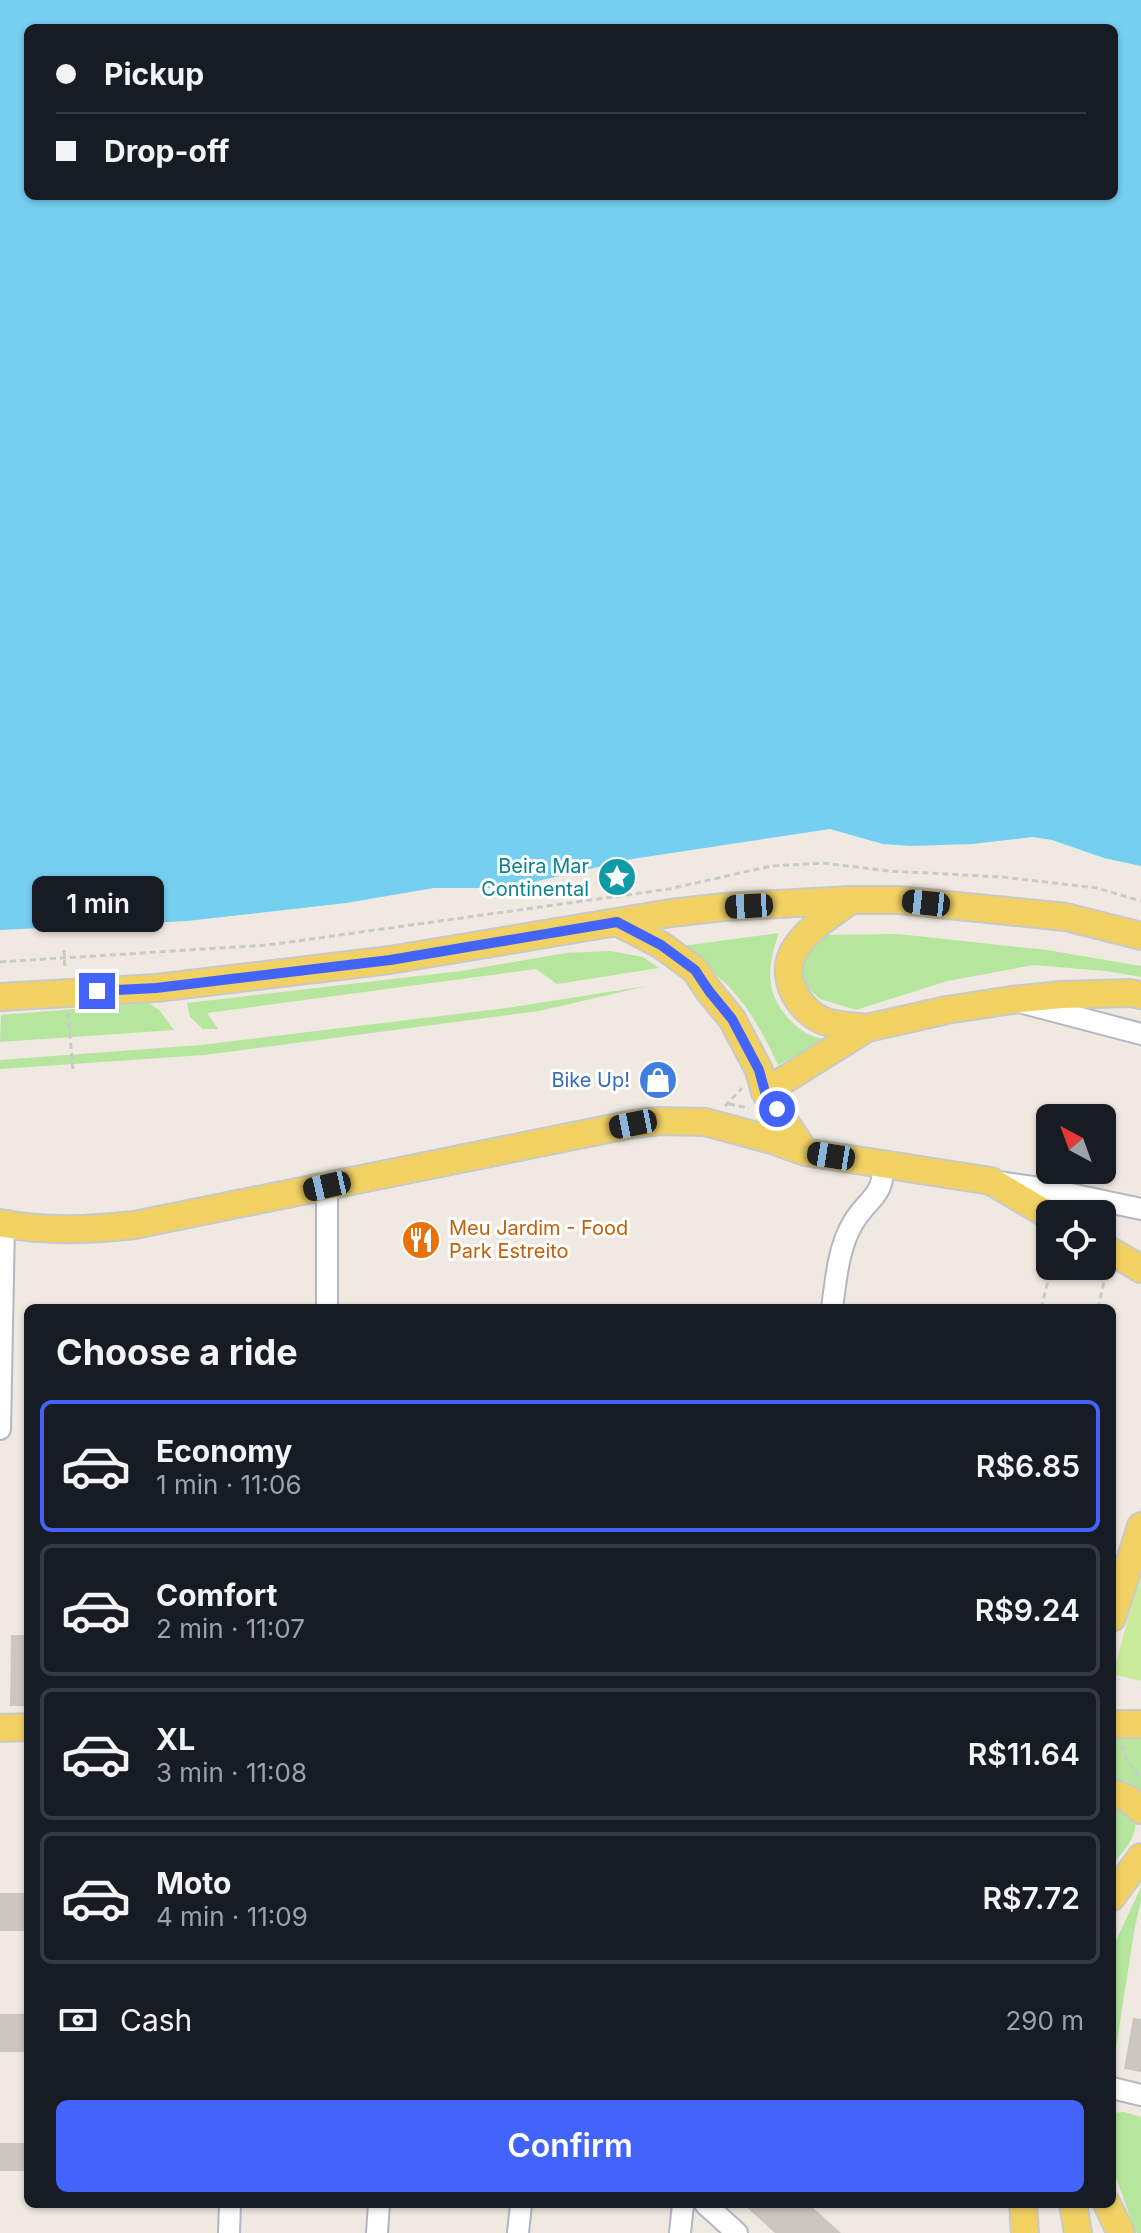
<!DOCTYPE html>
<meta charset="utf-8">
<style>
:root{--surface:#171b24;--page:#242831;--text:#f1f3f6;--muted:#9ea1a6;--line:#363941;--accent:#4264fb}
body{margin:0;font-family:Inter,sans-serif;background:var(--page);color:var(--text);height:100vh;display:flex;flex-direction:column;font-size:30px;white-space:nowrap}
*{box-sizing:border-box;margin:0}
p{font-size:26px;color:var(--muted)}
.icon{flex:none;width:44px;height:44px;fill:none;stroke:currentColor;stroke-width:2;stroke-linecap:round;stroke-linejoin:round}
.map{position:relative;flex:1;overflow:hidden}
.panel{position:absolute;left:24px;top:1304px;width:1092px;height:904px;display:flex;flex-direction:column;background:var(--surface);border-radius:12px;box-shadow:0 2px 6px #0004}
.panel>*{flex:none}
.top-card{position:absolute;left:24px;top:24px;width:1094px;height:176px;border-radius:12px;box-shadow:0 2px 6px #0004;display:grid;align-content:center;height:176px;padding:0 32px;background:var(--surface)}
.needle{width:52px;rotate:319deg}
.controls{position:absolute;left:1036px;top:1104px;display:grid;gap:16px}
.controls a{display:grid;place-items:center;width:80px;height:80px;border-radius:12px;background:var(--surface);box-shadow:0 2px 6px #0004;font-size:40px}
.end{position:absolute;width:36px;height:36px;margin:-18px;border:10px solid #4264fb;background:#fff;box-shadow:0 0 0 4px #fff}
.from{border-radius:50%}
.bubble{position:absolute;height:56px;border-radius:12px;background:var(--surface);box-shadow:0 2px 6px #0004;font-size:26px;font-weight:600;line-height:56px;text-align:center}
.car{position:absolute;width:24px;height:48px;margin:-24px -12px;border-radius:10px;box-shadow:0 0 6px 2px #0007;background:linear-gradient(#222 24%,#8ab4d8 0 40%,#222 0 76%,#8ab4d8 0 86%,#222 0)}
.top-card b{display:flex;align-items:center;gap:28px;height:76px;font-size:30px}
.top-card b+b{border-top:2px solid var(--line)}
.top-card i{width:20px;height:20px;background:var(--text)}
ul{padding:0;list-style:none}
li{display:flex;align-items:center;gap:24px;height:132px;margin:0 16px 12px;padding:0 16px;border:4px solid var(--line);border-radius:12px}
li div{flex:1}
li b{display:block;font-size:30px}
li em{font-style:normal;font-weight:600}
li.selected{border-color:var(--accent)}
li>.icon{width:72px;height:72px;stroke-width:1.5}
h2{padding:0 32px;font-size:36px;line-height:96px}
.pay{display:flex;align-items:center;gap:20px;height:88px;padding:0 32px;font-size:30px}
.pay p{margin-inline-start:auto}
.cta{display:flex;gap:16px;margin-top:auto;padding:16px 32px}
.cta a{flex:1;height:92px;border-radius:12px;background:var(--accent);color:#fff;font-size:32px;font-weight:600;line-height:92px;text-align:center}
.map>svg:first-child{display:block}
.green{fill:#b6e59e}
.pitch{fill:#c9ec9a}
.water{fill:#75cff0;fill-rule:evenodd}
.building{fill:#cbc7bf}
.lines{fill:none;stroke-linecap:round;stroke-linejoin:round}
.minor-casing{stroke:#b4b7c1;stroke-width:24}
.major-casing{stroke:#c9c9c9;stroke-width:30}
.path{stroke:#c9c9c9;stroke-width:3;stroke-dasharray:6 4;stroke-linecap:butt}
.minor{stroke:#fff;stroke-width:20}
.major{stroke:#f2d163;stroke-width:26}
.route{stroke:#4264fb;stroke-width:10}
.labels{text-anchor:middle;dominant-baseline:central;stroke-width:6;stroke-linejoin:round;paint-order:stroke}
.culture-label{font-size:20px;fill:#0d838f;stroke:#fff;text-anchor:end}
.shop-label{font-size:20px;fill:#366cbe;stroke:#fff;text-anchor:end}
.food-label{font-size:20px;fill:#c56008;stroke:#fff;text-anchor:start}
</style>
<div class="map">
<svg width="1141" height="2233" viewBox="0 0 1141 2233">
<rect width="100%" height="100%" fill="#efe9e1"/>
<!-- green -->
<path class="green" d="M779 933C767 966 764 995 792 1022 802 1032 812 1038 826 1039L778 1065C764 1035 748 1004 722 980 708 968 691 958 675 947Z
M898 934 1047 950 1141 966V977L1105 971 1034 965 947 981 856 1010 820 999 796 977 813 935Z
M610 951 643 957 659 968 557 984 536 969 207 1013 218 1029H203L190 1017 187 1003 461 971 566 953Z
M647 986 539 1011 204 1055 0 1069V1060L201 1045 507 1008Z
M149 1003 160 1011 174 1030 0 1042 1 1015Z
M1112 1725 1141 1726V1791L1127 1782 1112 1778Z
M1112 1801 1135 1819C1138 1838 1123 1851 1112 1865Z
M1141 1887V1901L1134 1932 1112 2074V1949Z
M1124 2112 1141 2117V2233H1137L1133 2225 1112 2166V2113Z"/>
<!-- pitch -->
<path class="pitch" d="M1141 1571V1681L1113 1674Z"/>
<!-- water -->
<path class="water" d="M0 0H1141V866L1104 858 1052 840 1033 837 972 844 911 846 883 844 830 829 632 859 508 888H434L346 903 187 921 0 930ZM28 28H1114V196H28Z"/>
<!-- building -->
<path class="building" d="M11 1635H28V1706H10Z
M0 1893H28V1931H0Z
M0 2014H28V2052H0Z
M1133 2018 1141 2019V2072L1124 2069Z
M0 2143H28V2171H0Z
M743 2204H809L841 2233H775Z"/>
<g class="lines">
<!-- minor casing -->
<g class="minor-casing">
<path id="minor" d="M1023 1003 1141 1034
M998 1182 1047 1189 1141 1209
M327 1308V1186
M832 1308C836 1280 838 1248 853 1223 865 1201 888 1193 881 1165
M0 1429 4 1224
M1112 2088 1141 2095
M705 2204 737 2233
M229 2233 230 2204
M377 2233 379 2204
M518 2233 521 2204
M680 2233 683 2204"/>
</g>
<!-- major casing -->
<g class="major-casing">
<path id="major" d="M851 900C831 915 808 928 795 949 778 975 798 1011 824 1021 836 1026 854 1026 867 1028
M617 922 661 945 695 970 709 991 732 1019 759 1070 765 1092 805 1152
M0 997 156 988 390 960 671 913 723 907 851 900H898L1066 917 1141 936
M765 1092 867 1028 947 1010 1011 1000 1061 995 1129 993 1141 995
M0 1223C45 1232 89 1230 134 1225L633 1124 660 1121 705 1122 772 1140 805 1152 991 1181 1050 1216
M1102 1246 1141 1269
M1112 1618 1141 1526
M1112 1724H1141
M0 1728 28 1727
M1112 1793 1127 1798 1141 1810
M1112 1897 1141 1857
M1023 2204 1025 2233
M1073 2204 1078 2233
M1107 2204 1121 2233"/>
</g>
<!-- path -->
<path class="path" d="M64 950 65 970
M0 962 268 945 669 889 771 866 823 863 889 871 1002 877 1097 888 1141 901
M68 1013 73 1071
M729 1104 749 1108
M725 1106 742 1088
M1041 1308 1052 1266
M1098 1308 1106 1273
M1122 1745 1127 1760 1141 1780"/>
<!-- minor -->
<use href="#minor" class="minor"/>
<!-- major -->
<use href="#major" class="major"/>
</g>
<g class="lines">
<!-- route -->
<path class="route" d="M97 991 156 988 390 960 617 922 661 945 695 970 709 991 732 1019 759 1070 765 1092 777 1109"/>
</g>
<!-- icons -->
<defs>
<g id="sight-disc" transform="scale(2)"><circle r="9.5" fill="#0f9aa8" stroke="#fff"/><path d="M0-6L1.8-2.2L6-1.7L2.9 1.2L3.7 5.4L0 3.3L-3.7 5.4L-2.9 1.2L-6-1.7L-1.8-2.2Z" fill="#fff"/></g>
<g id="shop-disc" transform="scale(2)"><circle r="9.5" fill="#3f7fe0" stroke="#fff"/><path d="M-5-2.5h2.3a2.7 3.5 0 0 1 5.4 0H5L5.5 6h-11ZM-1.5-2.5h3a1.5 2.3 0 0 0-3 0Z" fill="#fff"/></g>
<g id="restaurant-disc" transform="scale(2)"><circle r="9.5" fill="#e8710a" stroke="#fff"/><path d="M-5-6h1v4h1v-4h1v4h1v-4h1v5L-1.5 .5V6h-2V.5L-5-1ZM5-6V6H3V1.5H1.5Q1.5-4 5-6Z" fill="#fff"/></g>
</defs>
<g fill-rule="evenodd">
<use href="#sight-disc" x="617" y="877"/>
<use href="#shop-disc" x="658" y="1080"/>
<use href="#restaurant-disc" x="421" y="1240"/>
</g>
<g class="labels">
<!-- culture labels -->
<g class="culture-label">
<text x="589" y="866">Beira Mar<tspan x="589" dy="23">Continental</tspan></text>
</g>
<!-- shop labels -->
<g class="shop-label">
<text x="630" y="1080">Bike Up!</text>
</g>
<!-- food labels -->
<g class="food-label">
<text x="449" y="1228">Meu Jardim - Food<tspan x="449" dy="23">Park Estreito</tspan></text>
</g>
</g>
</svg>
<div class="controls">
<a><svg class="needle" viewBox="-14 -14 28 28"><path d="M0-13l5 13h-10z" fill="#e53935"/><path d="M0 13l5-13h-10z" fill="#9ea1a6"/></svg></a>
<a><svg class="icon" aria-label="locate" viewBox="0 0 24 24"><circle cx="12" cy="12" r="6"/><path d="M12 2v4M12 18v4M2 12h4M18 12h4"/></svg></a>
</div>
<i class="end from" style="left:777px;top:1109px"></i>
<i class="end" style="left:97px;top:991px"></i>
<div class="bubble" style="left:32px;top:876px;width:132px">1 min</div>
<i class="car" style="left:926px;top:903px;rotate:276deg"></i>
<i class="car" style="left:749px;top:906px;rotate:267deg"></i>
<i class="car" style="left:633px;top:1124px;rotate:259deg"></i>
<i class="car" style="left:831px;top:1156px;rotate:279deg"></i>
<i class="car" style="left:327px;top:1186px;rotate:257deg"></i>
<div class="top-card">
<b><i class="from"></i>Pickup</b>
<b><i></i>Drop-off</b>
</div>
<section class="panel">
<h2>Choose a ride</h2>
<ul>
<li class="selected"><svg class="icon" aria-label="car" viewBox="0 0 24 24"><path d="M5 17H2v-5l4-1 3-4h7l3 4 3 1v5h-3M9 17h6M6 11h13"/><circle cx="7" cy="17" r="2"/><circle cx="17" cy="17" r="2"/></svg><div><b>Economy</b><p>1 min · 11:06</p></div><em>R$6.85</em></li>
<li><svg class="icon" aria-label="car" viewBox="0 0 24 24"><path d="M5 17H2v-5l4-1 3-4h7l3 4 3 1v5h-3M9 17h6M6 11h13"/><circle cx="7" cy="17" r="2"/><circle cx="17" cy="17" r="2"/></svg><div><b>Comfort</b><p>2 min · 11:07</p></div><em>R$9.24</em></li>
<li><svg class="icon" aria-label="car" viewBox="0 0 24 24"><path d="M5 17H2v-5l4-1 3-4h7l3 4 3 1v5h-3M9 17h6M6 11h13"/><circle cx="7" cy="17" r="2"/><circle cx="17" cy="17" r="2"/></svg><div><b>XL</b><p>3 min · 11:08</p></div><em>R$11.64</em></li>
<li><svg class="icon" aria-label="car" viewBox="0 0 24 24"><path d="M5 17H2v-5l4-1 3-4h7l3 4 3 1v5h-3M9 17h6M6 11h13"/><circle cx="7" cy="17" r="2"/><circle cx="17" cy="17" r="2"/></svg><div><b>Moto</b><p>4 min · 11:09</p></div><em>R$7.72</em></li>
</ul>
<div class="pay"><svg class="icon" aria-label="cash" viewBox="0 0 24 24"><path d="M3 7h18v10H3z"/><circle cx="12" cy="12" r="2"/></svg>Cash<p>290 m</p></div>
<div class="cta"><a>Confirm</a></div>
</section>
</div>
